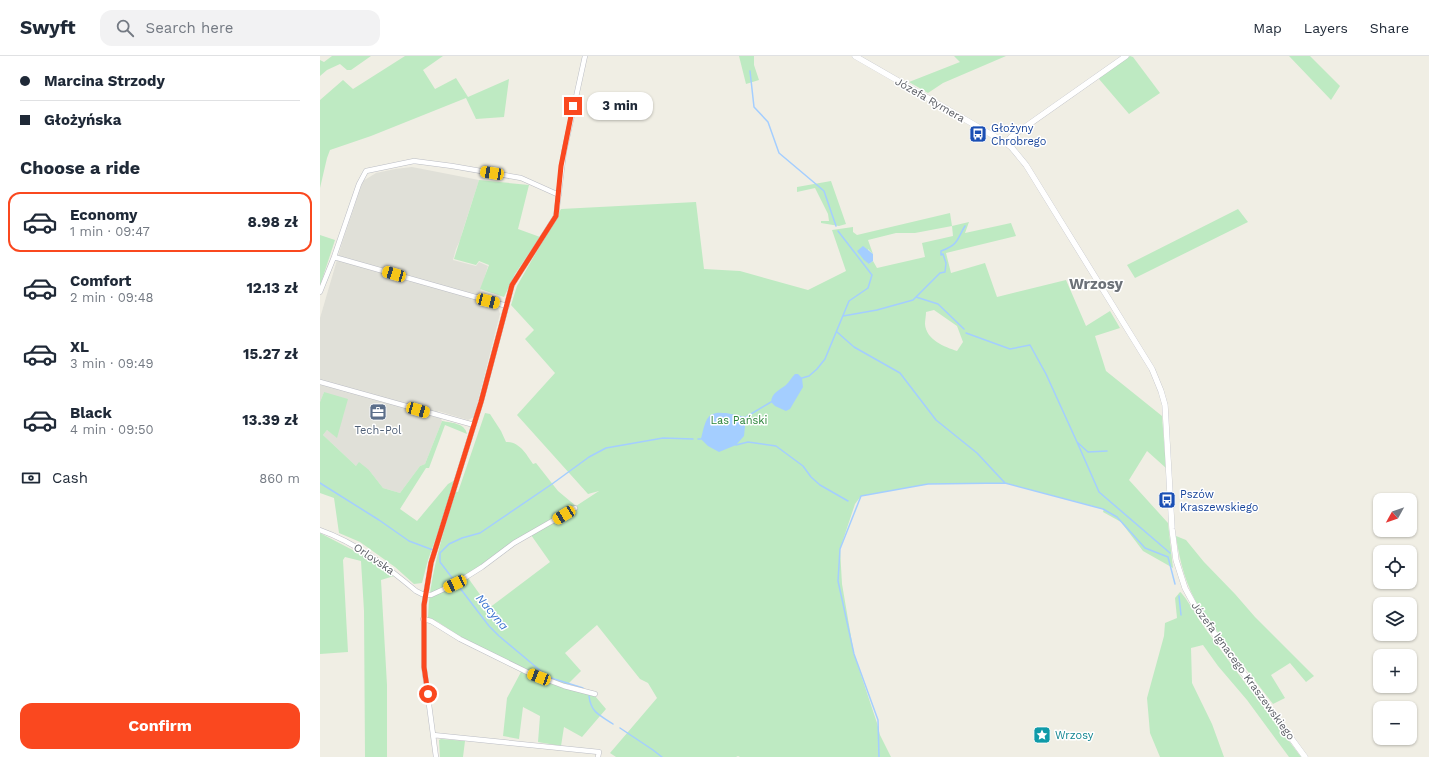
<!DOCTYPE html>
<meta charset="utf-8">
<style>
:root{--surface:#fff;--page:#f2f2f3;--text:#1f2937;--muted:#747a83;--line:#e0e1e3;--accent:#fa481f}
body{margin:0;font-family:"Work Sans",sans-serif;background:var(--page);color:var(--text);height:100vh;display:flex;flex-direction:column;font-size:15px;white-space:nowrap}
*{box-sizing:border-box;margin:0}
p{font-size:13px;color:var(--muted)}
.icon{flex:none;width:22px;height:22px;fill:none;stroke:currentColor;stroke-width:2;stroke-linecap:round;stroke-linejoin:round}
.map{position:relative;flex:1;overflow:hidden}
.panel{display:flex;flex-direction:column;background:var(--surface);width:320px}
.panel>*{flex:none}
.top-card{display:grid;align-content:center;height:88px;padding:0 20px;background:var(--surface)}
.needle{width:26px;rotate:230deg}
.tools{position:absolute;left:1053px;top:437px;display:grid;gap:8px}
.tools a{display:grid;place-items:center;width:44px;height:44px;border-radius:8px;background:var(--surface);box-shadow:0 1px 3px #0004;font-size:20px}
.end{position:absolute;width:18px;height:18px;margin:-9px;border:5px solid #fa481f;background:#fff;box-shadow:0 0 0 2px #fff}
.from{border-radius:50%}
.bubble{position:absolute;height:28px;border-radius:12px;background:var(--surface);box-shadow:0 1px 3px #0004;font-size:13px;font-weight:700;line-height:28px;text-align:center}
.car{position:absolute;width:12px;height:24px;margin:-12px -6px;border-radius:5px;box-shadow:0 0 3px 1px #0007;background:linear-gradient(#f5c518 24%,#345 0 40%,#f5c518 0 76%,#345 0 86%,#f5c518 0)}
.top-card b{display:flex;align-items:center;gap:14px;height:38px;font-size:15px}
.top-card b+b{border-top:1px solid var(--line)}
.top-card i{width:10px;height:10px;background:var(--text)}
ul{padding:0;list-style:none}
li{display:flex;align-items:center;gap:12px;height:60px;margin:0 8px 6px;padding:0 12px;border:2px solid transparent;border-radius:12px}
li div{flex:1}
li b{display:block;font-size:15px}
li em{font-style:normal;font-weight:700}
li.selected{border-color:var(--accent)}
li>.icon{width:36px;height:36px;stroke-width:1.5}
h2{padding:0 20px;font-size:18px;line-height:48px}
.pay{display:flex;align-items:center;gap:10px;height:44px;padding:0 20px;font-size:15px}
.pay p{margin-inline-start:auto}
.cta{display:flex;gap:8px;margin-top:auto;padding:8px 20px}
.cta a{flex:1;height:46px;border-radius:12px;background:var(--accent);color:#fff;font-size:16px;font-weight:700;line-height:46px;text-align:center}
header{display:flex;align-items:center;gap:24px;box-sizing:border-box;height:56px;padding:0 20px;background:var(--surface);border-bottom:1px solid var(--line)}
header strong{font-size:19px}
nav{display:flex;gap:22px;margin-inline-start:auto;font-size:14px}
.search{width:280px;height:36px;background:var(--page);display:flex;align-items:center;gap:10px;box-sizing:border-box;padding:0 14px;border-radius:12px;color:var(--muted);font-size:15px}
main{display:flex;flex:1;min-height:0}
.map>svg:first-child{display:block}
.industrial{fill:#e0e0d8}
.green{fill:#beeac2;fill-rule:evenodd}
.water{fill:#a4ceff}
.lines{fill:none;stroke-linecap:round;stroke-linejoin:round}
.stream{stroke:#a4ceff;stroke-width:1.5}
.minor-casing{stroke:#bbbdc4;stroke-width:5.5}
.tertiary-casing{stroke:#bbbdc4;stroke-width:6}
.minor{stroke:#fff;stroke-width:4.5}
.tertiary{stroke:#fff;stroke-width:5.5}
.route{stroke:#fa481f;stroke-width:5}
.labels{text-anchor:middle;dominant-baseline:central;stroke-width:3;stroke-linejoin:round;paint-order:stroke}
.street-label{font-size:11px;fill:#5c5f66;stroke:#fff}
.transit-label{font-size:11px;fill:#164399;stroke:#fff;text-anchor:start}
.park-label{font-size:11px;fill:#2c843a;stroke:#fff}
.service-label{font-size:11px;fill:#4e5e75;stroke:#fff}
.culture-label{font-size:11px;fill:#0d838f;stroke:#fff;text-anchor:start}
.water-label{font-size:12px;font-style:italic;fill:#3a73cf;stroke:#fff}
.district-label{font-size:15px;font-weight:bold;fill:#6c7178;stroke:#fff}
</style>
<header>
<strong>Swyft</strong>
<div class="search"><svg class="icon" aria-label="search" viewBox="0 0 24 24"><circle cx="10" cy="10" r="6"/><path d="M15 15l6 6"/></svg>Search here</div>
<nav><a>Map</a><a>Layers</a><a>Share</a></nav>
</header>
<main>
<section class="panel">
<div class="top-card">
<b><i class="from"></i>Marcina Strzody</b>
<b><i></i>Głożyńska</b>
</div>
<h2>Choose a ride</h2>
<ul>
<li class="selected"><svg class="icon" aria-label="car" viewBox="0 0 24 24"><path d="M5 17H2v-5l4-1 3-4h7l3 4 3 1v5h-3M9 17h6M6 11h13"/><circle cx="7" cy="17" r="2"/><circle cx="17" cy="17" r="2"/></svg><div><b>Economy</b><p>1 min · 09:47</p></div><em>8.98 zł</em></li>
<li><svg class="icon" aria-label="car" viewBox="0 0 24 24"><path d="M5 17H2v-5l4-1 3-4h7l3 4 3 1v5h-3M9 17h6M6 11h13"/><circle cx="7" cy="17" r="2"/><circle cx="17" cy="17" r="2"/></svg><div><b>Comfort</b><p>2 min · 09:48</p></div><em>12.13 zł</em></li>
<li><svg class="icon" aria-label="car" viewBox="0 0 24 24"><path d="M5 17H2v-5l4-1 3-4h7l3 4 3 1v5h-3M9 17h6M6 11h13"/><circle cx="7" cy="17" r="2"/><circle cx="17" cy="17" r="2"/></svg><div><b>XL</b><p>3 min · 09:49</p></div><em>15.27 zł</em></li>
<li><svg class="icon" aria-label="car" viewBox="0 0 24 24"><path d="M5 17H2v-5l4-1 3-4h7l3 4 3 1v5h-3M9 17h6M6 11h13"/><circle cx="7" cy="17" r="2"/><circle cx="17" cy="17" r="2"/></svg><div><b>Black</b><p>4 min · 09:50</p></div><em>13.39 zł</em></li>
</ul>
<div class="pay"><svg class="icon" aria-label="cash" viewBox="0 0 24 24"><path d="M3 7h18v10H3z"/><circle cx="12" cy="12" r="2"/></svg>Cash<p>860 m</p></div>
<div class="cta"><a>Confirm</a></div>
</section>
<div class="map">
<svg width="1109" height="701" viewBox="0 0 1109 701">
<rect width="100%" height="100%" fill="#f0eee4"/>
<!-- industrial -->
<path class="industrial" d="M92 111 159 124 142 177 141 182 136 193 133 204 156 210 159 206 168 210 157 246 178 252 180 258 154 361 148 364 118 355 122 365 105 408 100 410 80 437 63 432 49 414 36 410 3 379 7 374 17 381 4 336 0 346V262L22 187 43 125 56 117 75 113Z"/>
<!-- green -->
<path class="green" d="M12 0H51L31 14H27L20 8 7 14 0 20V4L4 6Z
M85 0H123L103 14 115 33 136 22 148 41 189 23 184 61 156 63 146 42 51 80 10 94 7 102 0 132V44L23 24 33 33Z
M419 0H434V9L439 24 426 28Z
M634 0H686L623 27 608 37 589 26 640 6Z
M810 0 813 1 840 37 809 58 779 23 780 21Z
M969 0H990L1020 30 1011 44Z
M159 124 209 129 198 173 220 181 195 218 184 241 160 233 169 209 159 205 156 209 134 203Z
M511 125 526 168 519 170 501 167V165H509L508 158 495 132 477 136V131Z
M376 146 384 213 420 215 488 234 526 215 512 174 533 171V176L537 179 630 157 632 170 649 166 645 177 691 167 696 180 626 197 631 217 665 207 677 241 746 224 766 270 790 255 800 272 775 280 786 315 842 360 846 412 827 395 809 424 848 467 853 512 823 495 801 466 783 456 784 453 685 427 608 428 541 440 535 448 520 493 522 528 534 598 557 667 560 679 571 701H420L418 700 416 701H296L290 697 337 642 328 627 320 623 277 569 245 597 261 615 244 632 275 640 286 653 262 681 244 671 241 690 218 686 220 660 203 651 199 683 183 680 187 642 201 616 138 579 118 566 108 562C109 519 124 477 135 435L138 436 165 357 170 358 181 375 186 386C200 386 206 398 213 408L216 407 238 435 256 450 279 435 268 438 197 359 235 317 205 283 214 274 191 249 197 230 241 153ZM632 170 633 180 602 187 605 201 557 212 553 205 549 208 548 193 553 198 548 184 576 177H595ZM614 254 637 270 643 286 637 295C625 291 606 284 605 268 605 264 606 260 606 256ZM211 479 230 506 165 555 155 543 161 540 146 519Z
M918 153 928 166 815 222 807 209Z
M0 179 15 184 0 230Z
M4 336 28 343 17 382 7 374 3 379 36 410 39 406 49 414 63 432 80 437 100 410 105 408 122 365C132 367 145 367 147 378L125 369 109 412H106L80 453 97 465 128 428 137 423 108 504 102 527 94 528 75 511 40 486 19 477 14 442 0 437V346Z
M0 477 46 501 74 520 61 524 67 629V701H45L44 555 41 505 25 501 23 504 28 596 0 598Z
M856 480 866 484 884 506 915 538 935 561 994 620 986 626 970 607 951 619 965 642 953 648 880 553C866 529 860 508 856 480Z
M860 536C864 538 878 562 882 568 914 613 948 657 981 701H969L927 644 898 610 883 589 871 592 872 627 892 668 904 701H840L830 677 827 642 844 580 845 567 857 562 855 542Z
M121 683 145 685 143 701H120L119 684Z"/>
<!-- water -->
<path class="water" d="M543 190 553 198V205L549 208 544 204 537 195Z
M475 318H478L482 322 483 331 470 353 466 355 455 350 451 346C452 336 460 334 466 329 469 326 472 321 475 318Z
M406 357 426 361 424 380 416 389 399 396 388 390 381 383C383 376 385 360 393 358 397 356 402 357 406 357Z"/>
<g class="lines">
<!-- stream -->
<path class="stream" d="M430 15 434 51 448 66 459 97 497 129 504 135 516 170
M596 241 618 248 644 273
M523 260 557 254 593 244 620 217 625 216 626 207 623 198 621 199V195C639 188 636 185 645 170
M517 276 534 291 580 317 616 364 657 397 685 427
M646 277 690 293 710 289 726 318 757 386 768 396 787 395
M482 322 489 320 497 313 505 303 529 245 548 232 552 219 518 175
M426 361 451 346
M378 383H381
M757 386 779 436 850 497
M416 389 428 386 456 390 483 410 491 421 500 429 528 445
M0 427 59 464 89 485 113 494
M120 497 129 488 142 482 160 477 232 428 269 401 286 392 343 382 373 383
M120 498V506L169 570 179 580 228 621 263 632
M859 540 861 559
M269 640C271 657 280 659 293 668
M300 672 333 694 342 701
M559 701 558 664 534 598 518 525 520 493 541 440 608 428 685 427 783 453 797 461 825 492 848 501 855 528"/>
<!-- minor casing -->
<g class="minor-casing">
<path id="minor" d="M14 201 187 250
M0 236 14 201 39 128 46 115 94 105 132 110 201 122 239 139
M0 326 154 369
M0 474C37 487 66 510 96 535L102 538 111 539 135 528 162 511 194 487 255 452
M103 563 111 565 140 583 207 616 244 630 275 638
M113 679 279 696 278 701
M116 701 104 611V549L111 507 161 346 192 229 236 160 244 96 265 0"/>
</g>
<!-- tertiary casing -->
<g class="tertiary-casing">
<path id="tertiary" d="M535 0 686 87 692 92 706 109 832 313 841 335 845 349 852 473 856 504 865 532 877 554 985 701
M686 87 691 81 806 0"/>
</g>
<!-- minor -->
<use href="#minor" class="minor"/>
<!-- tertiary -->
<use href="#tertiary" class="tertiary"/>
</g>
<g class="lines">
<!-- route -->
<path class="route" d="M108 638 104 611V549L111 507 161 346 192 229 236 160 241 110 253 50"/>
</g>
<!-- icons -->
<defs>
<g id="bus-square" transform="scale(0.9)"><rect x="-9" y="-9" width="18" height="18" rx="4" fill="#1a4fb4" stroke="#fff"/><path d="M-5-6H5V4H4V6H2V4H-2V6H-4V4H-5ZM-3.5-4V0h7V-4ZM-3.5 1.2v1.5H-2V1.2ZM2 1.2v1.5H3.5V1.2Z" fill="#fff"/></g>
<g id="office-square" transform="scale(0.9)"><rect x="-9" y="-9" width="18" height="18" rx="4" fill="#5c6f8a" stroke="#fff"/><path d="M-6-3h4V-5.5h4V-3h4V5H-6ZM-1-4.5V-3h2v-1.5ZM-6 0V1H6V0Z" fill="#fff"/></g>
<g id="sight-square" transform="scale(0.9)"><rect x="-9" y="-9" width="18" height="18" rx="4" fill="#0f9aa8" stroke="#fff"/><path d="M0-6L1.8-2.2L6-1.7L2.9 1.2L3.7 5.4L0 3.3L-3.7 5.4L-2.9 1.2L-6-1.7L-1.8-2.2Z" fill="#fff"/></g>
</defs>
<g fill-rule="evenodd">
<use href="#bus-square" x="658" y="78"/>
<use href="#office-square" x="58" y="356"/>
<use href="#bus-square" x="847" y="444"/>
<use href="#sight-square" x="722" y="679"/>
</g>
<g class="labels">
<!-- street labels -->
<g class="street-label">
<text transform="translate(610 44) rotate(30)">Józefa Rymera</text>
<text transform="translate(54 503) rotate(34)">Orlovska</text>
<text transform="translate(923 615) rotate(54)">Józefa Ignacego Kraszewskiego</text>
</g>
<!-- transit labels -->
<g class="transit-label">
<text x="671" y="72">Głożyny<tspan x="671" dy="13">Chrobrego</tspan></text>
<text x="860" y="438">Pszów<tspan x="860" dy="13">Kraszewskiego</tspan></text>
</g>
<!-- park labels -->
<g class="park-label">
<text x="419" y="364">Las Pański</text>
</g>
<!-- service labels -->
<g class="service-label">
<text x="58" y="374">Tech-Pol</text>
</g>
<!-- culture labels -->
<g class="culture-label">
<text x="735" y="679">Wrzosy</text>
</g>
<!-- water labels -->
<g class="water-label">
<text transform="translate(172 556) rotate(50)">Nacyna</text>
</g>
<!-- district labels -->
<g class="district-label">
<text x="776" y="228">Wrzosy</text>
</g>
</g>
</svg>
<div class="tools">
<a><svg class="needle" viewBox="-14 -14 28 28"><path d="M0-13l5 13h-10z" fill="#e53935"/><path d="M0 13l5-13h-10z" fill="#747a83"/></svg></a>
<a><svg class="icon" aria-label="locate" viewBox="0 0 24 24"><circle cx="12" cy="12" r="6"/><path d="M12 2v4M12 18v4M2 12h4M18 12h4"/></svg></a>
<a><svg class="icon" aria-label="layers" viewBox="0 0 24 24"><path d="M12 4l9 5-9 5-9-5zM3 14l9 5 9-5"/></svg></a>
<a>+</a>
<a>−</a>
</div>
<i class="end from" style="left:108px;top:638px"></i>
<i class="end" style="left:253px;top:50px"></i>
<div class="bubble" style="left:267px;top:36px;width:66px">3 min</div>
<i class="car" style="left:172px;top:117px;rotate:279deg"></i>
<i class="car" style="left:74px;top:218px;rotate:286deg"></i>
<i class="car" style="left:168px;top:245px;rotate:104deg"></i>
<i class="car" style="left:98px;top:354px;rotate:106deg"></i>
<i class="car" style="left:244px;top:459px;rotate:239deg"></i>
<i class="car" style="left:135px;top:528px;rotate:245deg"></i>
<i class="car" style="left:219px;top:621px;rotate:291deg"></i>
</div>
</main>
